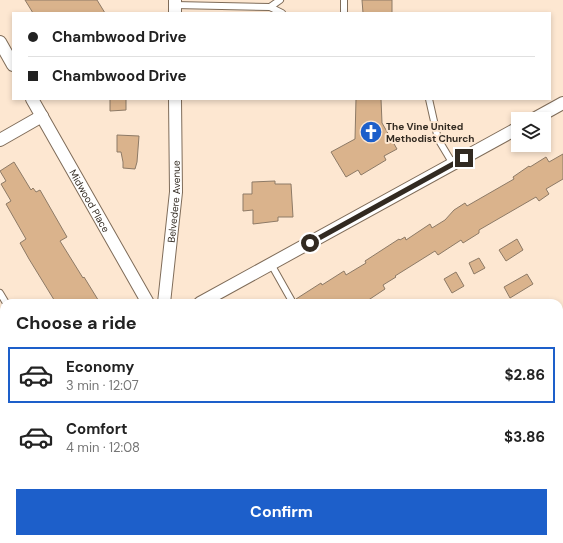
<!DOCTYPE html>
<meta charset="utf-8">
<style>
:root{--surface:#fff;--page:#f6f6f6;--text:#222;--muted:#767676;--line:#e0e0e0;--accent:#1d5fca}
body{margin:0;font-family:"DM Sans",sans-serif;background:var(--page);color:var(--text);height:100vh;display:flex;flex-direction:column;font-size:15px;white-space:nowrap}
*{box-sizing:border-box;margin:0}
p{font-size:13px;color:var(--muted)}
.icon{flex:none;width:22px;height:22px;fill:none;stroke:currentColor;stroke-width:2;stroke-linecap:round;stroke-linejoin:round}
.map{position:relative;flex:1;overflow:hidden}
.drawer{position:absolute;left:0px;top:299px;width:563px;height:244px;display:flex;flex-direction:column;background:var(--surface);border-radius:12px 12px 0 0;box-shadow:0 2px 6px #0003}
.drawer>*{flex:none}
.guide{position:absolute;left:12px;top:12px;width:539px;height:88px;border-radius:0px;box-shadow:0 2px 6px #0003;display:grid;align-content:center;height:88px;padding:0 16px;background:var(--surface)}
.controls{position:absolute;left:511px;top:112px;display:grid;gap:8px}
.controls a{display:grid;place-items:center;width:40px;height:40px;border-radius:0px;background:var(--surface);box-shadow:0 2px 6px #0003;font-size:20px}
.end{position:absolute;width:18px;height:18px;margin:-9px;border:5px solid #322a21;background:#fff;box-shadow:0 0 0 2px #fff}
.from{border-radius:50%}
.guide b{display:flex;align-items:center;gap:14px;height:38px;font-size:15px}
.guide b+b{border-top:1px solid var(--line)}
.guide i{width:10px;height:10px;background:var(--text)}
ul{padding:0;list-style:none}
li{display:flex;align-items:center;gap:12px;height:56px;margin:0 8px 6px;padding:0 8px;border:2px solid transparent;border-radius:0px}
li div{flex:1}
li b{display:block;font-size:15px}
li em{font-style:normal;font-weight:700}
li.current{border-color:var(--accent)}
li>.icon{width:36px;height:36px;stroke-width:1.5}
h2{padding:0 16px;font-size:18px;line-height:48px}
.cta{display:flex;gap:8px;margin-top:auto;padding:8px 16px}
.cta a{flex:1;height:46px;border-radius:0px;background:var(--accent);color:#fff;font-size:16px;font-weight:700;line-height:46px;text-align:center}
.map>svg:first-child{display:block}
.building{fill:#dab38c;stroke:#8d7a66}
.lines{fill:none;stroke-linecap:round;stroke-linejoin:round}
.service-casing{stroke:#7f6c59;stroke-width:8}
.minor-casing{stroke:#7f6c59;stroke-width:14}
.service{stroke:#fff;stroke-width:6}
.minor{stroke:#fff;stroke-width:12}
.route{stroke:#322a21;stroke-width:5}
.labels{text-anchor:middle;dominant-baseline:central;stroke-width:4;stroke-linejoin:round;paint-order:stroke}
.poi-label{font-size:10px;font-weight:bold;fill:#322a21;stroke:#fde7d1;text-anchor:start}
.street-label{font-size:10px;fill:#322a21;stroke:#fde7d1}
</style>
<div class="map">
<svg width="563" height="543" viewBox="0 0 563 543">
<rect width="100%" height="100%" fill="#fde7d1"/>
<!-- building -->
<path class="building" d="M25 0H97L105 13H33Z
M362 0H392V13H363Z
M110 99H126V110L110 111Z
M356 99H381L382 123 397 149 384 156 386 160 361 175 358 170 346 177 331 152 355 139Z
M117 135 139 136 137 162 135 169 123 168V162L121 152H117Z
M563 154V179L546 189 549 194 539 201 536 197 479 230V233L463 243 461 240 438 255 435 251 395 276 396 277 383 285 385 289 364 303H297L296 299 321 283 322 285 344 271 346 275 366 263 365 261 399 239 400 240 405 237 406 240 430 224 432 228 445 220 454 210 465 203 467 206 514 179 513 177 529 166 530 167 546 157 549 162Z
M14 162 31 190 33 188 36 192 40 190 67 237 60 241 83 278 84 277 100 303H56L29 259 20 243 26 239 6 204 11 201 1 184 6 181 0 171Z
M275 181V184H291L293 217H278V221L253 224V210L243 211V194H252V182Z
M517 239 523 250 506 261 499 250Z
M479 258 485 268 474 274 469 263Z
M456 272 464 286 452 293 444 279Z
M527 274 533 284 510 298 504 287Z"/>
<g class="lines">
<!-- service casing -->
<g class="service-casing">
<path id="service" d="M280 0 270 7 282 13
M344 0V13
M175 5 270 7
M429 99 438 139 453 164
M271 264 293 303
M0 293 6 303
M139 539 141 543
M427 539 429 543
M23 543 30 539"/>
</g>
<!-- minor casing -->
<g class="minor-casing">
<g id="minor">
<path d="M175 13V0"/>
<path d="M0 42 13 65"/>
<path id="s1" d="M32 99 148 303"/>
<path d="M534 119 563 103"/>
<path d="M0 140 42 116"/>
<path id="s2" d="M164 303 176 192 175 99"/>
<path d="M200 303 518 128"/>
<path d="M559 382 563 380"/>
<path d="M0 419 4 416"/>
<path d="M275 543 282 539"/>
</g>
</g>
<!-- service -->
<use href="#service" class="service"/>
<!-- minor -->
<use href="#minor" class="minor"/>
</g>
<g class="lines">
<!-- route -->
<path class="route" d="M310 243 464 158"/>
</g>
<!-- icons -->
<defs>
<g id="church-disc" transform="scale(1.15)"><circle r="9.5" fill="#1d5fca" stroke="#fde7d1"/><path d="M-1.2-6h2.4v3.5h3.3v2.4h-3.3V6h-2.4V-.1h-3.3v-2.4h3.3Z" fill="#fff"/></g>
</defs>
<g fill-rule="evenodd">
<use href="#church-disc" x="371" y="132"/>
</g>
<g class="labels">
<!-- poi labels -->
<g class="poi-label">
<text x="386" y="126">The Vine United<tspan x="386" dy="12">Methodist Church</tspan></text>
</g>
<!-- street labels -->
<g class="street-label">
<text stroke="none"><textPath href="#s1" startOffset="117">Midwood Place</textPath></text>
<text stroke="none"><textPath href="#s2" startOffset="102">Belvedere Avenue</textPath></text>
</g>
</g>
</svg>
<div class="controls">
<a><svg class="icon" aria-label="layers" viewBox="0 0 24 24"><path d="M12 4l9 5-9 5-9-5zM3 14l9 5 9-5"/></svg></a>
</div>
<i class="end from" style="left:310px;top:243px"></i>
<i class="end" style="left:464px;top:158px"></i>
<div class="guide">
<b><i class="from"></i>Chambwood Drive</b>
<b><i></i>Chambwood Drive</b>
</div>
<section class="drawer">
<h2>Choose a ride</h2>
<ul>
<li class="current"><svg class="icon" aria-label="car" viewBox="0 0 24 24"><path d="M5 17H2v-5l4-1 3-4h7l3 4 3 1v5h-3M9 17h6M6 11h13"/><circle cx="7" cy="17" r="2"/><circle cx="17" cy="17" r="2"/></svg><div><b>Economy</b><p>3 min · 12:07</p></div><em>$2.86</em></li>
<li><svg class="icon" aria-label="car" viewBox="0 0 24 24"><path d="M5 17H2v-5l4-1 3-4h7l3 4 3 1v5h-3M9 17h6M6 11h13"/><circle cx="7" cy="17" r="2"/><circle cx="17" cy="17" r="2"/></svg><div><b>Comfort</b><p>4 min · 12:08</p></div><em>$3.86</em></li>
</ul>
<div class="cta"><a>Confirm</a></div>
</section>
</div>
